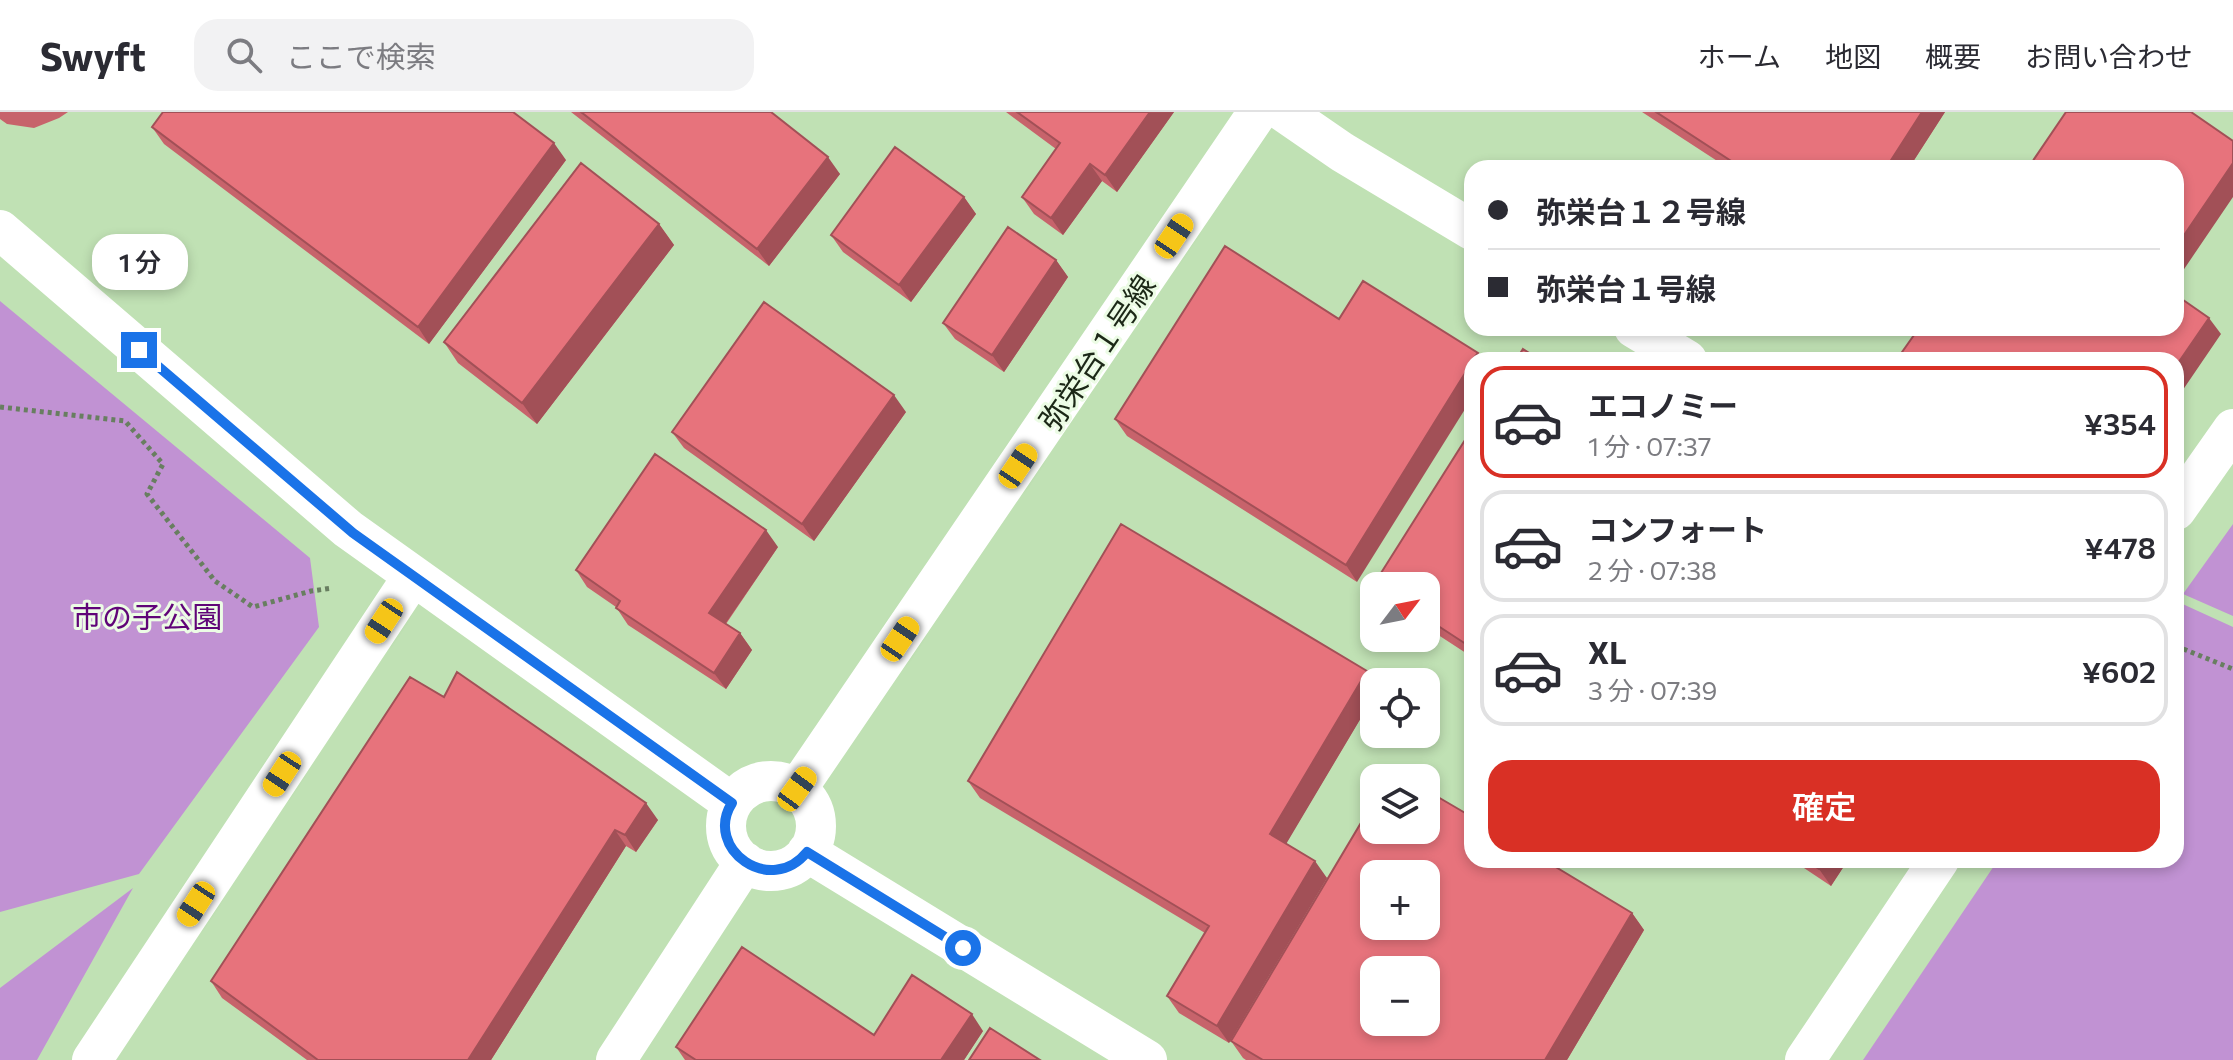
<!DOCTYPE html>
<html lang="ja">
<meta charset="utf-8">
<style>
:root{--surface:#fff;--page:#f2f2f3;--text:#2b2b33;--muted:#7c7c81;--line:#e1e1e2;--accent:#d93025}
body{margin:0;font-family:Commissioner,"Noto Sans JP",sans-serif;background:var(--page);color:var(--text);height:100vh;display:flex;flex-direction:column;font-size:30px;white-space:nowrap}
*{box-sizing:border-box;margin:0}
p{font-size:26px;color:var(--muted)}
.icon{flex:none;width:44px;height:44px;fill:none;stroke:currentColor;stroke-width:2;stroke-linecap:round;stroke-linejoin:round}
.map{position:relative;flex:1;overflow:hidden}
.details{position:absolute;left:1464px;top:240px;width:720px;height:516px;display:flex;flex-direction:column;background:var(--surface);border-radius:24px;box-shadow:0 4px 12px #0003}
.details>*{flex:none}
.banner{position:absolute;left:1464px;top:48px;width:720px;height:176px;border-radius:24px;box-shadow:0 4px 12px #0003;display:grid;align-content:center;height:176px;padding:0 24px;background:var(--surface)}
.needle{width:52px;rotate:58deg}
.controls{position:absolute;left:1360px;top:460px;display:grid;gap:16px}
.controls a{display:grid;place-items:center;width:80px;height:80px;border-radius:16px;background:var(--surface);box-shadow:0 4px 12px #0003;font-size:40px}
.end{position:absolute;width:36px;height:36px;margin:-18px;border:10px solid #1a73e8;background:#fff;box-shadow:0 0 0 4px #fff}
.from{border-radius:50%}
.bubble{position:absolute;height:56px;border-radius:24px;background:var(--surface);box-shadow:0 4px 12px #0003;font-size:26px;font-weight:600;line-height:56px;text-align:center}
.car{position:absolute;width:24px;height:48px;margin:-24px -12px;border-radius:10px;box-shadow:0 0 6px 2px #0007;background:linear-gradient(#f5c518 24%,#345 0 40%,#f5c518 0 76%,#345 0 86%,#f5c518 0)}
.banner b{display:flex;align-items:center;gap:28px;height:76px;font-size:30px}
.banner b+b{border-top:2px solid var(--line)}
.banner i{width:20px;height:20px;background:var(--text)}
ul{padding:14px 0 0;list-style:none}
li{display:flex;align-items:center;gap:24px;height:112px;margin:0 16px 12px;padding:0 8px;border:4px solid var(--line);border-radius:24px}
li div{flex:1}
li b{display:block;font-size:30px}
li em{font-style:normal;font-weight:600}
li.selected{border-color:var(--accent)}
li>.icon{width:72px;height:72px;stroke-width:1.5}
.primary-button{display:flex;gap:16px;margin-top:auto;padding:16px 24px}
.primary-button a{flex:1;height:92px;border-radius:24px;background:var(--accent);color:#fff;font-size:32px;font-weight:600;line-height:92px;text-align:center}
header{display:flex;align-items:center;gap:48px;box-sizing:border-box;height:112px;padding:0 40px;background:var(--surface);border-bottom:2px solid var(--line)}
header strong{font-size:38px}
nav{display:flex;gap:44px;margin-inline-start:auto;font-size:28px}
.search{width:560px;height:72px;background:var(--page);display:flex;align-items:center;gap:20px;box-sizing:border-box;padding:0 28px;border-radius:24px;color:var(--muted);font-size:30px}
.map>svg:first-child{display:block}
.green{fill:#c192d3}
.lines{fill:none;stroke-linecap:round;stroke-linejoin:round}
.path{stroke:#687e60;stroke-width:5;stroke-dasharray:4 4;stroke-linecap:butt}
.minor{stroke:#fff;stroke-width:40}
.wall{fill:#c7636b}
.shaded-wall{fill:#a25057}
.building{fill:#e7737c;stroke:#a25057;stroke-width:2;fill-rule:evenodd}
.route{stroke:#1a73e8;stroke-width:10}
.labels{text-anchor:middle;dominant-baseline:central;stroke-width:6;stroke-linejoin:round;paint-order:stroke}
.street-label{font-size:30px;fill:#1c2817;stroke:#ecfce5}
.park-label{font-size:30px;fill:#600478;stroke:#ecfce5}
</style>
<header>
<strong>Swyft</strong>
<div class="search"><svg class="icon" aria-label="search" viewBox="0 0 24 24"><circle cx="10" cy="10" r="6"/><path d="M15 15l6 6"/></svg>ここで検索</div>
<nav><a>ホーム</a><a>地図</a><a>概要</a><a>お問い合わせ</a></nav>
</header>
<div class="map">
<svg width="2233" height="948" viewBox="0 0 2233 948">
<rect width="100%" height="100%" fill="#c0e1b4"/>
<!-- green -->
<path class="green" d="M0 189 310 446 319 515 139 762 0 800Z
M2233 412V504L2183 482Z
M2176 489 2233 515V948H1863L1998 748H2176Z
M133 776 37 948H0V876Z"/>
<g class="lines">
<!-- path -->
<path class="path" d="M0 295 125 309 163 352 147 382 215 469 253 495 311 479 333 476
M2176 534 2233 557"/>
<!-- minor -->
<path class="minor" d="M1284 0 1342 40 1472 118
M0 118 348 417 732 691
M1634 216 1687 248
M2176 398 2233 317
M726 714a45 45 0 1 1 90 0a45 45 0 1 1-90 0Z
M797 677 1258 0
M807 740 1147 948
M92 948 413 464
M616 948 745 750
M1805 948 1939 748"/>
</g>
<!-- wall -->
<path class="wall" d="M0 0H68L59 6 34 16 7 12 0 7Z
M571 0H771L840 62 769 154Z
M1006 0H1174L1117 80 1102 69 1063 123 1034 102 1022 85 1056 37Z
M1642 0H1945L1909 56H1728Z
M152 15 566 48 429 232 164 32Z
M964 85 976 102 911 190 843 140 831 123Z
M659 112 674 133 537 312 458 251 444 230Z
M1225 134 1357 470 1127 324 1115 307Z
M1056 148 1068 165 1004 260 955 227 943 211Z
M906 300 814 429 684 336 672 320Z
M1472 317V545L1426 515V474H1375L1374 472Z
M778 435 726 512 740 521 752 538 726 577 628 513 616 495 587 475 576 458Z
M1367 559 1374 570V584L1286 731 1327 766 1229 931 1179 901 1167 884 1205 821 980 686 968 669Z
M410 565 658 708 636 740 626 734 491 948H307L222 886 211 869Z
M1792 748H1848L1831 774Z
M1632 801 1644 818 1567 948H1246L1243 946 1231 929Z
M983 919 964 948H685L676 935 874 923Z"/>
<!-- shaded-wall -->
<path class="shaded-wall" d="M1150 0H1174L1117 80 1105 63Z
M1922 0H1945L1909 56H1886Z
M554 31 566 48 429 232 418 215Z
M828 45 840 62 769 154 757 137Z
M2233 51V85L2176 169V135Z
M1090 52 1102 69 1063 123 1051 106Z
M964 85 976 102 911 190 899 173Z
M659 112 674 133 537 312 522 291Z
M1056 148 1068 165 1004 260 992 243Z
M2209 206 2221 222 2176 288V254Z
M1478 241 1483 248H1473Z
M1472 250V286L1357 470 1346 453Z
M894 283 906 300 814 429 802 412Z
M766 418 778 435 721 518 709 501Z
M740 521 752 538 726 577 714 561Z
M1367 559 1374 570V584L1282 739 1270 722Z
M646 691 658 708 636 740 625 723Z
M615 718 626 734 491 948H468Z
M1825 748H1848L1831 774 1819 757Z
M1315 749 1327 766 1229 931 1217 914Z
M1632 801 1644 818 1567 948H1545Z
M972 902 983 919 964 948H941Z"/>
<!-- building -->
<path class="building" d="M163 0H513L554 31 418 215 152 15Z
M581 0H771L828 45 757 137Z
M1017 0H1150L1105 63 1090 52 1051 106 1022 85 1060 31Z
M1656 0H1922L1886 56H1742Z
M2066 0H2191L2233 29V51L2176 135V56H2028Z
M895 35 964 85 899 173 831 123Z
M581 51 659 112 522 291 444 230Z
M1008 115 1056 148 992 243 943 211Z
M1225 134 1339 207 1363 169 1478 241 1472 248V250L1346 453 1115 307Z
M2176 183 2209 206 2176 254V248H1908L1900 243 1919 216H2176Z
M764 190 894 283 802 412 672 320Z
M1523 237 1540 248H1516Z
M1472 317V536L1426 506V474H1376L1374 472Z
M655 342 766 418 709 501 740 521 714 561 616 496 620 489 576 458Z
M1121 412 1367 559 1270 722 1315 749 1217 914 1167 884 1209 814 968 669Z
M457 560 646 691 625 723 615 718 468 948H318L211 869 410 565 444 585Z
M1393 658 1407 666H1388Z
M1426 678 1472 705V748H1544L1632 801 1545 948H1263L1231 929 1374 689V718H1426ZM1374 762H1426V814H1374ZM1374 858H1426V910H1374Z
M1805 748H1825L1819 757Z
M742 835 874 923 912 863 972 902 941 948H696L676 935Z
M990 916 1040 948H969Z"/>
<g class="lines">
<!-- route -->
<path class="route" d="M139 238 353 421 732 691C703 737 771 785 807 740L963 836"/>
</g>
<g class="labels">
<!-- street labels -->
<g class="street-label">
<text transform="translate(1096 240) rotate(-56)">弥栄台１号線</text>
</g>
<!-- park labels -->
<g class="park-label">
<text x="147" y="503">市の子公園</text>
</g>
</g>
</svg>
<div class="controls">
<a><svg class="needle" viewBox="-14 -14 28 28"><path d="M0-13l5 13h-10z" fill="#e53935"/><path d="M0 13l5-13h-10z" fill="#7c7c81"/></svg></a>
<a><svg class="icon" aria-label="locate" viewBox="0 0 24 24"><circle cx="12" cy="12" r="6"/><path d="M12 2v4M12 18v4M2 12h4M18 12h4"/></svg></a>
<a><svg class="icon" aria-label="layers" viewBox="0 0 24 24"><path d="M12 4l9 5-9 5-9-5zM3 14l9 5 9-5"/></svg></a>
<a>+</a>
<a>−</a>
</div>
<i class="end from" style="left:963px;top:836px"></i>
<i class="end" style="left:139px;top:238px"></i>
<div class="bubble" style="left:92px;top:122px;width:96px">1 分</div>
<i class="car" style="left:1174px;top:124px;rotate:34deg"></i>
<i class="car" style="left:1018px;top:354px;rotate:34deg"></i>
<i class="car" style="left:384px;top:509px;rotate:213deg"></i>
<i class="car" style="left:900px;top:527px;rotate:34deg"></i>
<i class="car" style="left:282px;top:662px;rotate:213deg"></i>
<i class="car" style="left:797px;top:677px;rotate:36deg"></i>
<i class="car" style="left:196px;top:792px;rotate:213deg"></i>
<div class="banner">
<b><i class="from"></i>弥栄台１２号線</b>
<b><i></i>弥栄台１号線</b>
</div>
<section class="details">
<ul>
<li class="selected"><svg class="icon" aria-label="car" viewBox="0 0 24 24"><path d="M5 17H2v-5l4-1 3-4h7l3 4 3 1v5h-3M9 17h6M6 11h13"/><circle cx="7" cy="17" r="2"/><circle cx="17" cy="17" r="2"/></svg><div><b>エコノミー</b><p>1 分 · 07:37</p></div><em>¥354</em></li>
<li><svg class="icon" aria-label="car" viewBox="0 0 24 24"><path d="M5 17H2v-5l4-1 3-4h7l3 4 3 1v5h-3M9 17h6M6 11h13"/><circle cx="7" cy="17" r="2"/><circle cx="17" cy="17" r="2"/></svg><div><b>コンフォート</b><p>2 分 · 07:38</p></div><em>¥478</em></li>
<li><svg class="icon" aria-label="car" viewBox="0 0 24 24"><path d="M5 17H2v-5l4-1 3-4h7l3 4 3 1v5h-3M9 17h6M6 11h13"/><circle cx="7" cy="17" r="2"/><circle cx="17" cy="17" r="2"/></svg><div><b>XL</b><p>3 分 · 07:39</p></div><em>¥602</em></li>
</ul>
<div class="primary-button"><a>確定</a></div>
</section>
</div>
